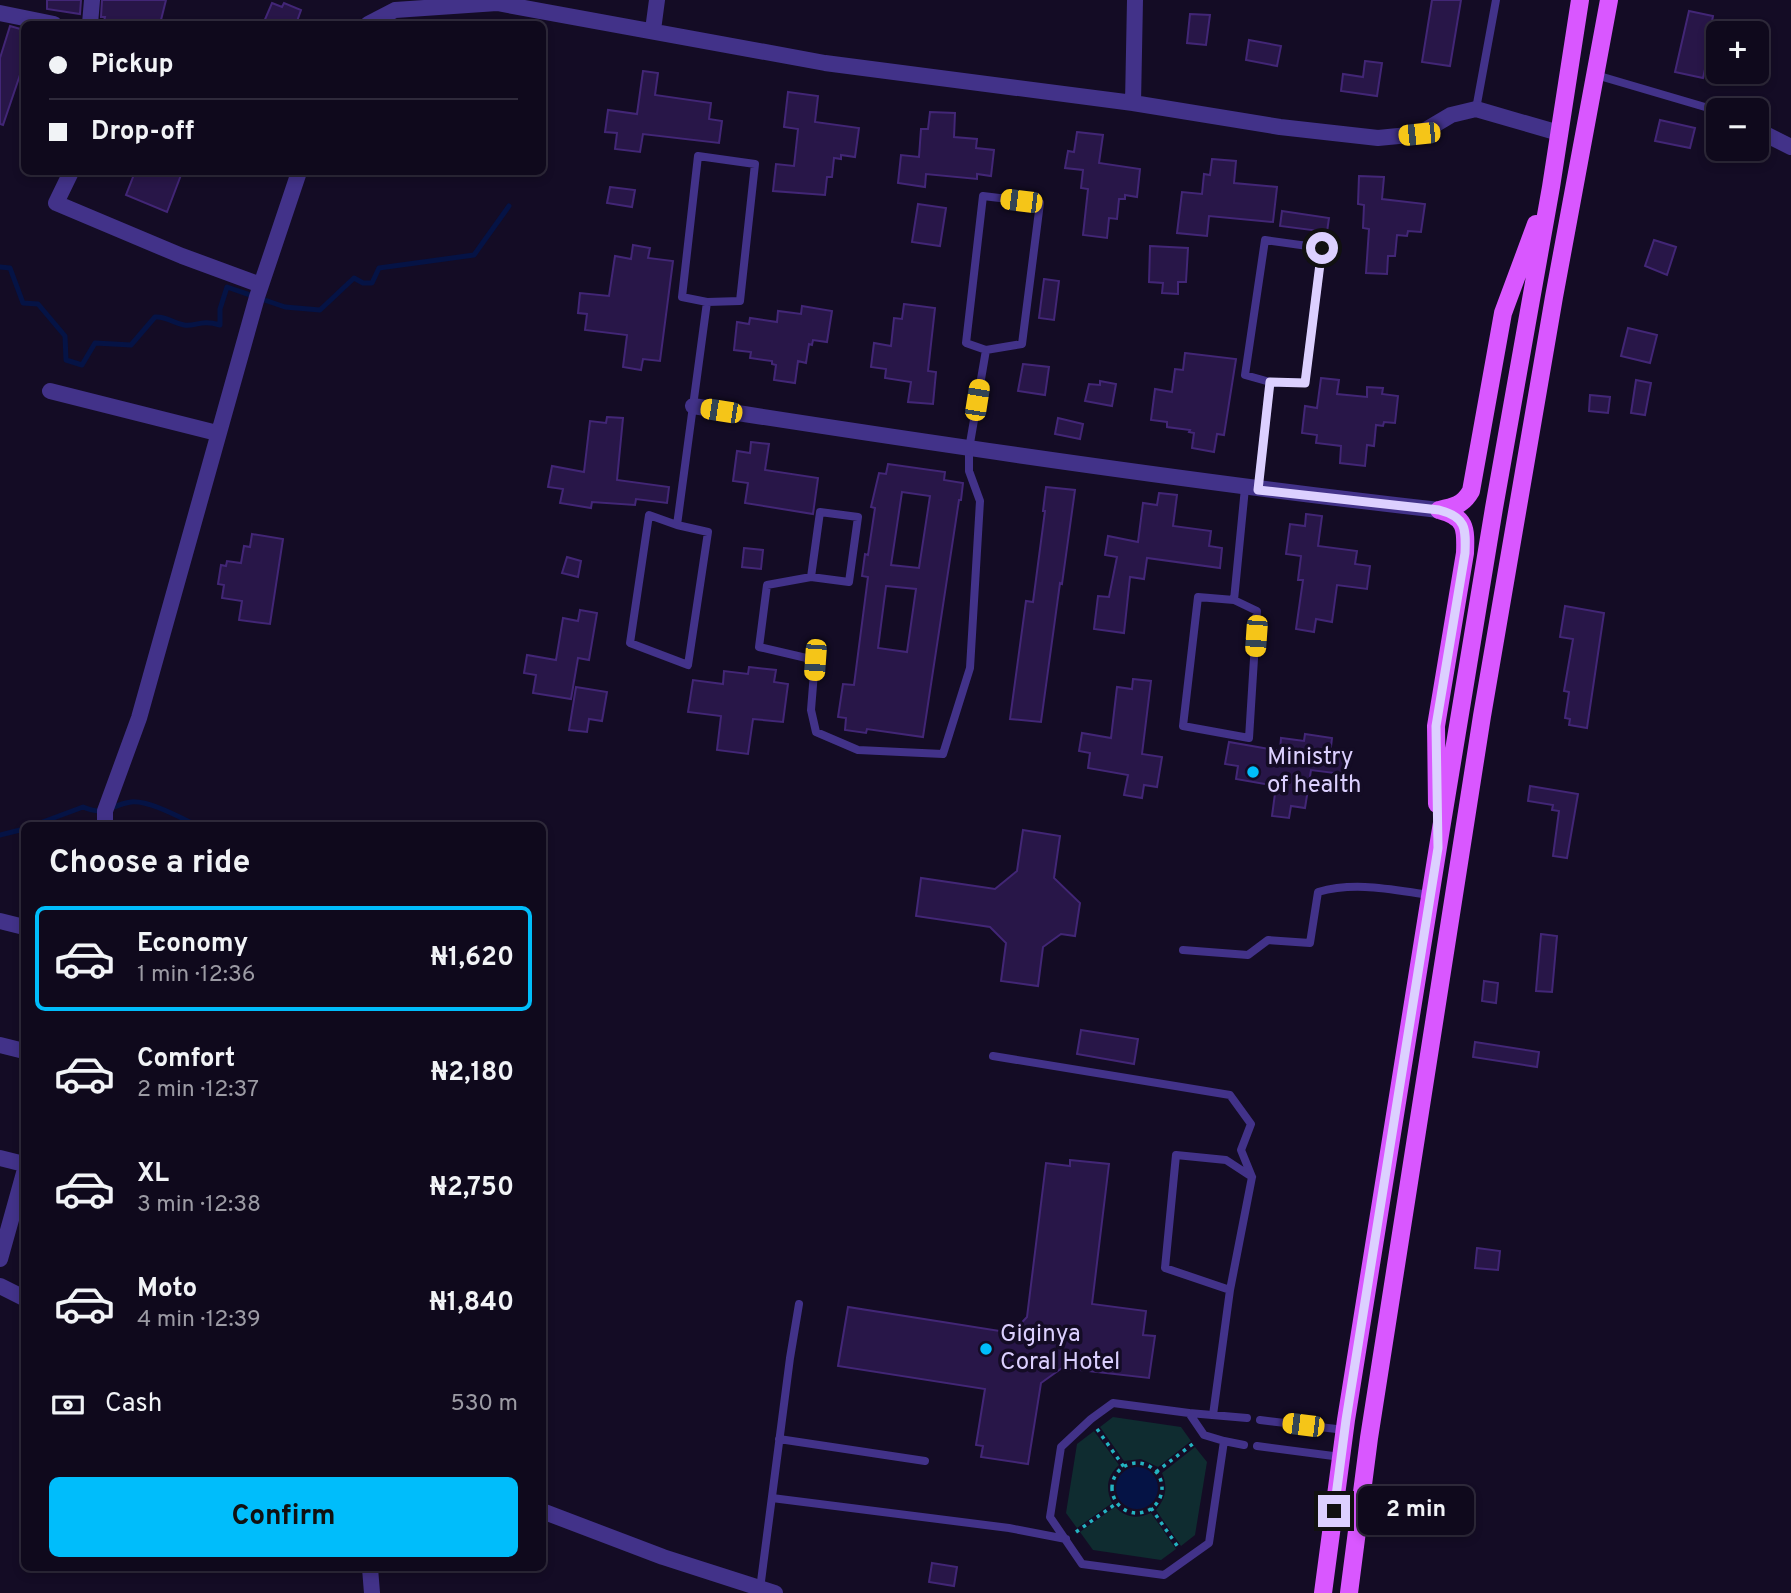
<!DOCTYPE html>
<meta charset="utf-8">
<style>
:root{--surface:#0f091c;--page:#181225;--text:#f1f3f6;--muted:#9b9aa3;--line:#2f2a3b;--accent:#00bdfb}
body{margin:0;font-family:Overpass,sans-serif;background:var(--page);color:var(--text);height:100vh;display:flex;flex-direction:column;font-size:26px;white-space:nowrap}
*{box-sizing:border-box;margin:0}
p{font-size:23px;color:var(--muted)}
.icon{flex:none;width:38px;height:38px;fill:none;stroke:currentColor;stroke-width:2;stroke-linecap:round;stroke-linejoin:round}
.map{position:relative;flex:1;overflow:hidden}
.sheet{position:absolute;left:21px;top:822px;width:525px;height:749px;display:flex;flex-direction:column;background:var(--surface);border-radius:10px;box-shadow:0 4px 10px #0003,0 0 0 2px var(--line)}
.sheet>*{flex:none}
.top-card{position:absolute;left:21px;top:21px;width:525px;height:154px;border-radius:10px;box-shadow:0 4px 10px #0003,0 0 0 2px var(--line);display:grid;align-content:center;height:154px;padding:0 28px;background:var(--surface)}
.controls{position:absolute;left:1706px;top:21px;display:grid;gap:14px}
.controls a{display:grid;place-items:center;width:63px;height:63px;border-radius:10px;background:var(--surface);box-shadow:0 4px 10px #0003,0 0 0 2px var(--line);font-size:35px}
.end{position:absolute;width:32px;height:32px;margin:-16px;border:9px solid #dcd0ff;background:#111;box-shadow:0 0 0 4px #111}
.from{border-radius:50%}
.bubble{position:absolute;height:49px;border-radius:10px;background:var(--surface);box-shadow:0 4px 10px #0003,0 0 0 2px var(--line);font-size:23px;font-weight:700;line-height:49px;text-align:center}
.car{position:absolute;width:21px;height:42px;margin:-21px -10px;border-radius:9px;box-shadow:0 0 5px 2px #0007;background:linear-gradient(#f5c518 24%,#345 0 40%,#f5c518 0 76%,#345 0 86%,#f5c518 0)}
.top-card b{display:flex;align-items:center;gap:24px;height:66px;font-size:26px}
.top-card b+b{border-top:2px solid var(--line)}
.top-card i{width:18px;height:18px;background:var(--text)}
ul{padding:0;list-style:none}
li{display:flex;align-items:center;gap:21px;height:105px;margin:0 14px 10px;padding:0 14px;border:4px solid transparent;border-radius:10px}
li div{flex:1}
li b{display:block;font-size:26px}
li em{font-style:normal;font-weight:700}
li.selected{border-color:var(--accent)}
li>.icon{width:63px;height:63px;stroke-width:1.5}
h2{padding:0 28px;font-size:32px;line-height:84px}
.pay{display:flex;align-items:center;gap:18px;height:77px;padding:0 28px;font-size:26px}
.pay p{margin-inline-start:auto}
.cta{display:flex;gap:14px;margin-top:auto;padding:14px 28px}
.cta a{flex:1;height:80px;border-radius:10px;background:var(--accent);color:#111;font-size:28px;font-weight:700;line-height:80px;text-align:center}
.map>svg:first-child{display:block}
.green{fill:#0f2c30}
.water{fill:#051345}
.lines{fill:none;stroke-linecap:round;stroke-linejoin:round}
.stream{stroke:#051345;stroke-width:5}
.building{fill:#281648;stroke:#422676;stroke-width:2;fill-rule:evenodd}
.path{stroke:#23b3c1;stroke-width:3.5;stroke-dasharray:3.5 5;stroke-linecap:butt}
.lane{stroke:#423289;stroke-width:8}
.street{stroke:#423289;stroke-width:16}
.primary{stroke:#d957ff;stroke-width:18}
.route{stroke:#dcd0ff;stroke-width:9}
.poi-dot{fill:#00bdfb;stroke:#140c25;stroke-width:2.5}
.labels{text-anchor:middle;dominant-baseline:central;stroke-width:7;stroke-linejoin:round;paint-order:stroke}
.poi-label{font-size:24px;fill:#dcd0ff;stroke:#140c25;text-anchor:start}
</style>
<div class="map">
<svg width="1791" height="1593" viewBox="0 0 1791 1593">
<rect width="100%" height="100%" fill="#140c25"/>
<!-- green -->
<path class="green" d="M1113 1417 1181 1427 1191 1441 1158 1467 1141 1459 1124 1461 1100 1427Z
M1094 1431 1119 1465C1107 1476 1105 1488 1112 1503L1077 1528 1066 1513 1077 1444Z
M1195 1447 1207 1462 1195 1535 1181 1546 1156 1510C1166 1498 1168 1487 1162 1473Z
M1115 1507C1126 1518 1137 1519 1151 1513L1176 1549 1161 1560 1093 1550 1080 1532Z"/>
<!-- water -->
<path class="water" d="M1116 1488a21 21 0 1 1 42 0a21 21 0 1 1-42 0Z"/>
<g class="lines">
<!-- stream -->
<path class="stream" d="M0 267 10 268 23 303 38 304 65 336 66 360 82 365 95 343 131 345 155 317C167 316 172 323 184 325 196 327 200 319 220 325V309L227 287 285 307 320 310 354 278 363 283H372L379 268 474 255 509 206
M32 826 83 807C106 817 110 805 131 802 149 800 181 818 198 826
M0 835 24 829"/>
</g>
<!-- building -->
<path class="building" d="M47 0H81L80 14 47 9Z
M102 0H166L160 24H118L104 21 105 17H101Z
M1432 0H1461L1450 66 1422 62Z
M272 3 282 7 284 3 301 10 296 24H263Z
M1689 11 1713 16 1708 43H1711L1703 78 1675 72Z
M1190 14 1210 15 1206 45 1187 43Z
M10 26 24 30V63L3 125 0 124V58Z
M1249 40 1281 46 1277 66 1246 60Z
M1365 61 1382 63 1377 96 1341 91 1343 74 1363 77Z
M643 71 658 73 655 95 711 103 709 119 722 121 719 143 643 134 640 152 615 149 617 133 605 132 608 110 637 114Z
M788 92 818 96 815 122 859 128 855 157 841 155V159L834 158 832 177H827L825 195 773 191 776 164 794 166 798 129 784 127Z
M930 112 955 113 954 137 977 139 976 148 994 150 991 176 977 174V179L926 174 925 187 898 183 901 155 919 157 921 129H928Z
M1660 120 1695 128 1690 148 1655 141Z
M1077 132 1103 135 1099 163 1140 169 1137 197 1125 195V199H1119L1117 219 1109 218 1107 238 1083 235 1088 189 1081 188 1083 170 1065 168 1068 151 1074 152Z
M1212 159 1236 161 1234 183 1277 187 1273 222 1209 216 1207 236 1177 233 1182 192 1202 194 1204 174 1210 175Z
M135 172H171L181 175 167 212 126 195Z
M1359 176 1384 177 1382 199 1425 204 1421 232 1408 231 1407 236 1397 235 1395 256H1388L1387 274 1366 273 1369 229 1363 228 1364 205 1358 204Z
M610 187 635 190 632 207 607 203Z
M918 204 946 208 940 246 912 242Z
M1282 211 1329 218 1327 232 1280 226Z
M1654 240 1676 247 1667 275 1645 266Z
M633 245 650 248 648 258 673 261 660 361 643 359 641 370 623 367 627 335 585 330 587 314 578 313 580 293 609 296 615 256 631 259Z
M1150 246 1188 248 1186 282H1178V294L1162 293 1163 283 1149 282Z
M1044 279 1059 281 1054 320 1039 318Z
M904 304 935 308 928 371 936 372 933 404 908 402 911 382 885 378 886 369 871 367 874 343 891 346 894 318 902 319Z
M802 306 832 311 827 342 813 340 812 345 809 344 806 363 798 361 795 383 774 380 776 365 772 364V361L750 358 751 352 734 350 737 322 749 324 750 318 777 322 778 311 801 314Z
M1628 328 1657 335 1650 363 1621 356Z
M1185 353 1236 359 1224 435 1217 434 1214 452 1192 448 1194 433 1189 432 1190 430 1167 427V422L1151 420 1155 389 1172 392 1175 369 1183 370Z
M1023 364 1049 367 1045 395 1018 391Z
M1321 378 1339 380 1337 394 1367 397V387L1383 388 1382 394 1398 396 1395 423 1384 422 1383 426 1376 425 1374 446 1367 445 1365 466 1340 463 1341 446 1316 443 1317 435 1302 433 1305 406 1317 408Z
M1636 380 1651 383 1645 415 1631 413Z
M1100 381 1116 384 1112 406 1085 401 1089 384 1100 385Z
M1590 395 1610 397 1608 413 1589 411Z
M607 417 623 418 617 480 669 487 667 503 636 499 635 505 592 502 591 508 560 503 563 489 548 487 552 466 584 472 590 421 606 423Z
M1058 418 1083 424 1080 439 1055 434Z
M751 442 769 444 765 470 818 478 813 514 745 503 748 483 733 481 737 451 750 453Z
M888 464 945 472 944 480 963 483 961 500H959L923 737 867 729 866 733 845 730 846 718 838 717 843 684 854 685 868 577 862 576 865 554 868 555 875 508 871 507 879 473 886 474ZM902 492 930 496 919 568 891 565ZM886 586 916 589 907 652 878 648Z
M1046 487 1075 490 1062 584 1060 583 1041 722 1010 719 1026 601 1033 602 1045 511H1043Z
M1159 493 1177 495 1173 526 1211 531 1209 546 1222 548 1220 568 1147 558 1144 579 1130 577 1124 633 1094 629 1098 596 1109 597 1117 557 1105 555 1108 536 1138 542 1143 503 1157 505Z
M1306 514 1322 516 1318 546 1357 551 1355 564 1370 566 1367 589 1337 585 1332 622 1316 619 1314 632 1296 629 1303 580H1298L1301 556 1286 554 1290 524 1305 526Z
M252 534 283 539 270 624 239 620 242 601 222 598 224 585 218 584 221 565 226 566 227 561 241 563 244 546 250 547Z
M744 548 763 550 761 569 742 567Z
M567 557 581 561 578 577 562 573Z
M1565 606 1604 613 1587 728 1569 725 1570 719 1565 718 1569 692 1564 691 1573 639 1560 637Z
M580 610 597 613 589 660 578 658 571 699 533 693 536 675 524 673 527 655 556 660 563 618 578 621Z
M749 667 776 670 774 682 788 684 783 722 753 719 748 754 717 750 721 716 688 712 693 680 723 684 724 671 748 674Z
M1133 679 1151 681 1142 754 1162 757 1157 787 1144 785 1142 798 1124 795 1128 775 1088 768 1090 753 1079 751 1082 733 1111 738 1117 687 1132 689Z
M576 687 607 692 602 721 589 719 587 732 569 730Z
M1305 734 1332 738 1330 755 1344 756 1342 774 1311 770 1305 808 1291 806 1289 818 1272 816 1276 786 1236 779 1238 766 1225 764 1229 742 1280 751 1281 738 1304 741Z
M1530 786 1578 794 1567 858 1553 856 1559 811 1552 810 1553 805 1528 801Z
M1023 830 1060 836 1054 878 1080 903 1075 936 1061 934 1043 947 1038 986 1001 981 1006 943 990 927 916 916 921 878 995 889 1017 871Z
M1541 934 1557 936 1552 992 1536 991Z
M1484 981 1498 983 1496 1003 1482 1001Z
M1081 1030 1138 1039 1134 1064 1077 1054Z
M1475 1042 1539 1052 1537 1067 1473 1057Z
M1070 1160 1109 1164 1092 1304 1146 1311 1143 1335 1155 1336 1149 1378 1062 1368 1041 1383 1028 1464 981 1457 983 1446 976 1445 985 1389 838 1366 848 1307 1012 1333 1027 1317 1046 1163 1070 1166Z
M1477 1248 1500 1251 1498 1270 1475 1268Z
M932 1563 957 1567 954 1586 929 1582Z"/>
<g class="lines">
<!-- path -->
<path class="path" d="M1097 1429 1124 1467
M1112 1488a25 25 0 1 1 50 0a25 25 0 1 1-50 0Z
M1156 1472 1194 1443
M1151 1508 1180 1550
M1076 1532 1117 1503"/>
<!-- lane -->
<path class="lane" d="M1596 75 1705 107
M1476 109 1496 0
M983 196 1040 203 1022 344 986 350 966 343Z
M1258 490 1270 382 1245 375 1265 240 1322 248 1305 383 1270 382
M677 525 649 515 630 643 688 665 708 532 677 525 707 302 682 297 698 156 755 164 740 301 707 302
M811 577 820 512 858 517 849 582 811 577 767 585 759 647 815 660 811 710 816 732 858 750 943 754 970 668 980 501 969 471V449L986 350
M1234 600 1198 597 1183 726 1249 738 1257 611 1234 600 1245 488
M1183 950 1248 955 1268 940 1310 943 1318 892C1356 881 1393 890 1431 895
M993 1056 1230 1095 1251 1124 1241 1150 1252 1177 1230 1290 1213 1415
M1230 1290 1165 1268 1176 1155 1226 1160 1252 1177
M1113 1403 1189 1413 1204 1435 1224 1441 1209 1543 1164 1575 1082 1564 1050 1517 1061 1447 1091 1419Z
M1189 1413 1247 1418
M1260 1420 1345 1430
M779 1439 925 1461
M1224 1441 1244 1445
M1257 1446 1341 1457
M772 1498 1009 1528 1066 1539
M760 1589 790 1358 799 1304"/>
<!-- street -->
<path class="street" d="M0 13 54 24
M90 24 92 0
M368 24 395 10 497 3 825 63 1133 103 1280 127 1378 138 1419 134 1451 115 1476 109 1559 133
M653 30 657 0
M1133 103 1135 0
M1717 111H1718
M1757 130 1791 147
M71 172 56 203 182 256 261 285
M50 391 217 433
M693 406C941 445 1190 482 1439 510
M105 826V811L139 718 257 297 299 172
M0 921 24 927
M0 1045 24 1051
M0 1158 24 1164
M0 1259 24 1173
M0 1286 24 1298
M542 1511 663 1557 775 1593
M370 1568 372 1593"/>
<!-- primary -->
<path class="primary" d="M1439 510C1454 507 1463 505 1471 491L1503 313 1536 224
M1437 804 1436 726 1465 553C1466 528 1466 517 1439 510
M1323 1593 1346 1420 1438 847 1494 508 1551 187 1580 0
M1349 1593 1369 1438 1482 716 1554 297 1609 0"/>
</g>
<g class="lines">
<!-- route -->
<path class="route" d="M1322 248 1305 383 1270 382 1258 490 1439 510C1466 517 1466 528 1465 553L1436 726 1438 848 1346 1420 1334 1511"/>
</g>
<!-- markers -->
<g class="poi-dot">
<circle cx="1253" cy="772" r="7"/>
<circle cx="986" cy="1349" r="7"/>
</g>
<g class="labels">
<!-- poi labels -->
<g class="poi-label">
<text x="1267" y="758">Ministry<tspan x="1267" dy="28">of health</tspan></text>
<text x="1000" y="1335">Giginya<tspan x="1000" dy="28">Coral Hotel</tspan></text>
</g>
</g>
</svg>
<div class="controls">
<a>+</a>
<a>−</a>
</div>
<i class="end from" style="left:1322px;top:248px"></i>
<i class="end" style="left:1334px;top:1511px"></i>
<div class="bubble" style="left:1358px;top:1486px;width:116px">2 min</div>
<i class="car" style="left:1419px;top:134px;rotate:264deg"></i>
<i class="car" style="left:1021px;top:201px;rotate:277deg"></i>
<i class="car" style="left:977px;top:400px;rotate:9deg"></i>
<i class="car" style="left:721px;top:411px;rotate:279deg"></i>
<i class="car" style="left:1256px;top:636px;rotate:184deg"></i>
<i class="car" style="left:815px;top:660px;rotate:184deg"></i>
<i class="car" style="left:1303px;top:1425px;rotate:277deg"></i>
<div class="top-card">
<b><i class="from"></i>Pickup</b>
<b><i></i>Drop-off</b>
</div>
<section class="sheet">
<h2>Choose a ride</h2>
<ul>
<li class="selected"><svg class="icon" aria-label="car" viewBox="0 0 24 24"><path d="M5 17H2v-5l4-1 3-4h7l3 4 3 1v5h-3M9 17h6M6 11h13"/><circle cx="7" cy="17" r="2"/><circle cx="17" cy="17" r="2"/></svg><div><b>Economy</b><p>1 min · 12:36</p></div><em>₦1,620</em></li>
<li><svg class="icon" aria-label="car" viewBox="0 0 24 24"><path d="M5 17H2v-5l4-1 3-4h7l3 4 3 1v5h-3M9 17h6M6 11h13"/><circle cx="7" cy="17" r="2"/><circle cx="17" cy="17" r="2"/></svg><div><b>Comfort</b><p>2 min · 12:37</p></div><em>₦2,180</em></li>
<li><svg class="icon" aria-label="car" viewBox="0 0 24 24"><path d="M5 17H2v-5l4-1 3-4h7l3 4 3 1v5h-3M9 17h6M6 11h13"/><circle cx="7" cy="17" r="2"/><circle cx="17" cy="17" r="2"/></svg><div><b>XL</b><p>3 min · 12:38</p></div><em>₦2,750</em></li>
<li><svg class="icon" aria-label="car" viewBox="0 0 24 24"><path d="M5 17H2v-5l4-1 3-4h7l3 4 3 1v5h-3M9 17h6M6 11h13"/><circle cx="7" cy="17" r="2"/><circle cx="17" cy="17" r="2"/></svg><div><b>Moto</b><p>4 min · 12:39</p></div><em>₦1,840</em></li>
</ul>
<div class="pay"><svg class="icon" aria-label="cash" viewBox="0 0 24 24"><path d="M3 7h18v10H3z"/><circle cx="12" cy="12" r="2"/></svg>Cash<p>530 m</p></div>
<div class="cta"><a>Confirm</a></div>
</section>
</div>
